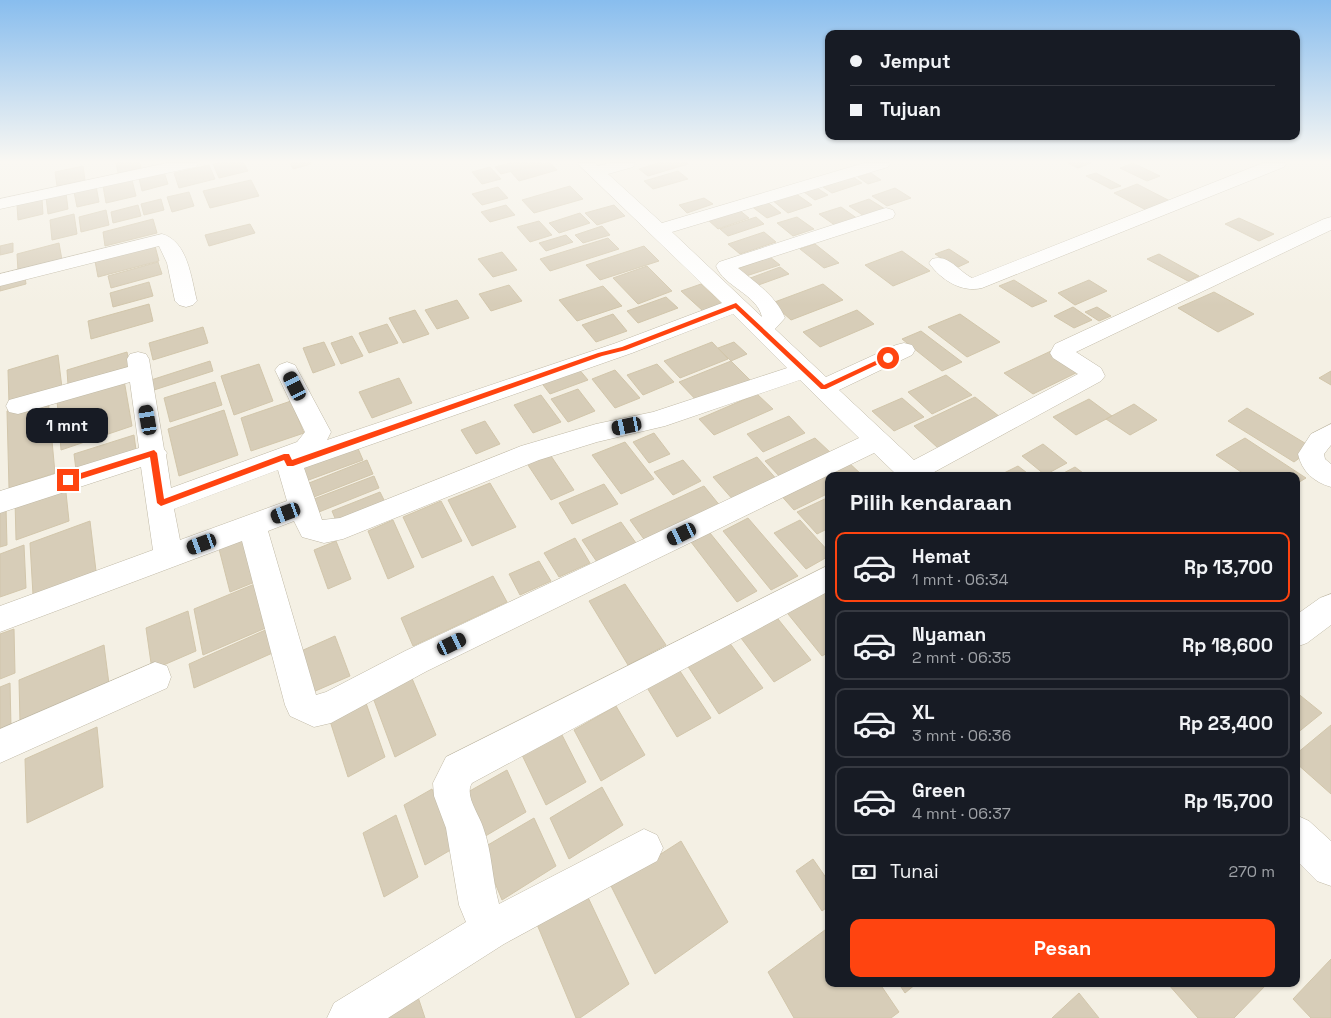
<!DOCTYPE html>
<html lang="id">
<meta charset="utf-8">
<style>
:root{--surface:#171b24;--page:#242831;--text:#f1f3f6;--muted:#9ea1a6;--line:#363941;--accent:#ff4410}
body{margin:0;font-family:"Space Grotesk",sans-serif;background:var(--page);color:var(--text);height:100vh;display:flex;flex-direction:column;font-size:19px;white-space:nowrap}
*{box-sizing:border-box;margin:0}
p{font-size:16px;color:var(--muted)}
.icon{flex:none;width:28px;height:28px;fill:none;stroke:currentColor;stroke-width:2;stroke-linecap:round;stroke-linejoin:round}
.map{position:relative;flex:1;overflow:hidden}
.sheet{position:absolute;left:825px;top:472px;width:475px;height:515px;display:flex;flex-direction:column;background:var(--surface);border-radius:10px;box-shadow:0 1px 4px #0004}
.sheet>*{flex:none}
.top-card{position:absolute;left:825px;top:30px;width:475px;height:110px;border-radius:10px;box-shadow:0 1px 4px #0004;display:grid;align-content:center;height:110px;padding:0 25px;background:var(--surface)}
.end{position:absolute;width:22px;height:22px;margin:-11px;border:6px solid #ff4410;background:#fff;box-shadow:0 0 0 2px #fff}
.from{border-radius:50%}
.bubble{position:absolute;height:35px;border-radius:10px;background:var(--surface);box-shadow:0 1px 4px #0004;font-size:16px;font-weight:700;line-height:35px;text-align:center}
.car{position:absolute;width:15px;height:30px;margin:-15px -8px;border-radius:6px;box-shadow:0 0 4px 1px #0007;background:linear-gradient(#222 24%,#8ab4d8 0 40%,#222 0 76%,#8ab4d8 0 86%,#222 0)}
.top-card b{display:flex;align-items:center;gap:18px;height:48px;font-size:19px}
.top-card b+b{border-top:1px solid var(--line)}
.top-card i{width:12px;height:12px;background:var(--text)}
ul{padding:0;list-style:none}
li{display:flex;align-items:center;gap:15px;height:70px;margin:0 10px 8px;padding:0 15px;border:2px solid var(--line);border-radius:10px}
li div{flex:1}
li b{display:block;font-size:19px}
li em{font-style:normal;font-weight:700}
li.active{border-color:var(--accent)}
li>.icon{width:45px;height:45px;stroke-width:1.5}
h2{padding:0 25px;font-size:22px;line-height:60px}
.pay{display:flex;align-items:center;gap:12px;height:55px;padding:0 25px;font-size:19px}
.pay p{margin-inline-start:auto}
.button{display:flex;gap:10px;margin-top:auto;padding:10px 25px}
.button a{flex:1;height:58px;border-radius:10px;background:var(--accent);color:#fff;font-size:20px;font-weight:700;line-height:58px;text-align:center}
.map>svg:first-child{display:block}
.building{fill:#d7cdb8;stroke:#d2c6ab}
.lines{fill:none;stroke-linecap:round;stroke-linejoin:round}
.minor-casing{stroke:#c0b9a6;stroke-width:1}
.minor{fill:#fff;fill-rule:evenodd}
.route{fill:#ff4410}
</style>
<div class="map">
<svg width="1331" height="1018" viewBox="0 0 1331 1018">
<rect width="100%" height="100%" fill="#f4f0e4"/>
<!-- building -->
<path class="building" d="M116 163H140L141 168 118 173Z
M220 163H244L248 171 219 178 213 164Z
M290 163H311V164L293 169Z
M510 163H542L501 174 495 167Z
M547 163H550L557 170 519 181 511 172Z
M658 163H686L688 164 648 176 639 169Z
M1068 163H1091L1078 168Z
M1133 163 1160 176 1147 181 1120 168Z
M209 165 215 179 179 188 174 173Z
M83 166 85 180 57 186 55 172Z
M490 167 501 179 482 184 472 172Z
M678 171 688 179 653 189 644 181Z
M164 172 168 184 142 191 139 178Z
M871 173 881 180 868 184 858 177Z
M1096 173 1121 186 1111 189 1086 176Z
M853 177 862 183 832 193 823 187Z
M132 180 136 196 106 203 103 186Z
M251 180 259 196 210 208 203 191Z
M1137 184 1170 201 1146 210 1114 193Z
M96 186 99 202 77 207 74 192Z
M570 186 583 199 534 213 522 200Z
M498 187 508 198 482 205 472 194Z
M817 188 828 195 815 200 804 192Z
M895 188 911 198 887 206 872 196Z
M189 192 194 206 172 212 167 197Z
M66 193 68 209 48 214 46 197Z
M795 193 812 205 788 213 772 200Z
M704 198 713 204 687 213 679 205Z
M42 199 43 214 18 220 17 205Z
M161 199 164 210 144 215 141 204Z
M869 199 885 209 864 216 849 206Z
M766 201 781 213 767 218 751 206Z
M138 205 141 216 113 223 111 212Z
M506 205 515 215 490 222 481 212Z
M614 205 625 216 597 225 585 213Z
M841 207 858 219 836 226 819 214Z
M738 209 749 218 718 229 707 219Z
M106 210 109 225 81 232 79 217Z
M580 213 590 223 559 233 549 223Z
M74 214 77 234 52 240 50 220Z
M756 217 764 224 728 236 720 229Z
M797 217 814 229 793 236 777 223Z
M1239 218 1274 234 1259 241 1225 224Z
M153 219 157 233 105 246 103 232Z
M539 221 552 235 530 242 517 227Z
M250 224 255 233 209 246 205 235Z
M602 226 610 235 583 243 575 235Z
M764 232 776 242 740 254 728 244Z
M566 235 573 242 546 251 539 243Z
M608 238 619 249 550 271 540 259Z
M13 243V252L0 255V246Z
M59 243 62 260 18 271 17 254Z
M815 244 839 263 824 268 800 249Z
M155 246 159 261 98 277 95 261Z
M644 246 659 261 600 280 586 265Z
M949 249 969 262 956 268 935 254Z
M902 251 930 271 893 286 865 265Z
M502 252 517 270 493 277 478 259Z
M1159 254 1199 276 1188 281 1147 259Z
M770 257 780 265 743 277 734 270Z
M158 262 162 274 111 288 108 276Z
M647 266 672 291 638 304 613 278Z
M780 267 789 274 753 287 745 280Z
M25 277 26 284 0 291V283Z
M1014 280 1047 301 1032 307 999 286Z
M1089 280 1107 291 1075 305 1058 293Z
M149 282 153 296 113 307 110 293Z
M701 284 723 304 703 311 681 291Z
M823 284 843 300 791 320 772 303Z
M509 285 522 301 491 311 479 294Z
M603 286 622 306 577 321 559 300Z
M1214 292 1254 314 1218 332 1178 308Z
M666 297 678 308 638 323 627 311Z
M457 300 469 318 437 329 425 310Z
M149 304 153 321 91 339 88 321Z
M1073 307 1092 320 1074 328 1054 316Z
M1097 307 1111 316 1099 321 1085 312Z
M415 310 429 334 403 343 389 318Z
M857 310 874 324 820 347 803 332Z
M613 314 627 331 596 342 582 325Z
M960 314 1000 342 967 357 928 327Z
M387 324 398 343 369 353 359 333Z
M203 327 208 343 153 360 149 343Z
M921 331 962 362 942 371 902 339Z
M352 336 363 356 341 364 331 343Z
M324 342 335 365 313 373 303 348Z
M712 342 728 359 680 378 664 361Z
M734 342 747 354 731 361 718 348Z
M1051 351 1080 371 1033 394 1004 373Z
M127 352 130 366 68 385 67 370Z
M58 355 62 388 9 404 8 370Z
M210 361 213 371 154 390 151 380Z
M731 361 750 380 698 402 679 382Z
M259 364 273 401 234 415 221 376Z
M657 364 674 382 643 395 627 375Z
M578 368 588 380 550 394 540 381Z
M615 370 640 398 615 408 592 379Z
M1331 371V385L1319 378Z
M946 375 972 395 932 414 908 392Z
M399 378 412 403 372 418 359 392Z
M124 380 132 426 61 450 57 400Z
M215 382 222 405 170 422 164 398Z
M578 389 595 411 568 422 551 399Z
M757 394 773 409 714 435 699 419Z
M541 395 561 422 533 433 514 405Z
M975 397 1000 417 938 448 914 426Z
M48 398 55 473 9 488 7 411Z
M902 398 924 417 894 431 872 411Z
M1089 399 1112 416 1076 435 1053 417Z
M291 401 304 433 251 451 241 418Z
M1134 404 1157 420 1130 435 1106 419Z
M1247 408 1313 448 1294 462 1228 421Z
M224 410 238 455 179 476 168 429Z
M789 416 805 433 763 452 747 434Z
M485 421 500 444 476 454 461 430Z
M654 433 670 454 649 463 633 442Z
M134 435 136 450 76 470 74 454Z
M815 438 832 454 781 478 765 461Z
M1245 438 1306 478 1296 484V476H1247L1216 455Z
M625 442 654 479 621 494 592 455Z
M356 444 363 460 306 481 300 464Z
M1043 444 1067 463 1045 475 1022 456Z
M549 453 574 490 551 500 526 462Z
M757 457 779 482 735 502 713 477Z
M845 459 863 476H829V493L794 510 778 492Z
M367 460 373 474 314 497 309 483Z
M683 460 701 481 673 495 654 472Z
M1018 466 1031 476H998Z
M1075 467 1087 476H1058Z
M374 476 379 488 319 512 314 499Z
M65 483 69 521 16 540 15 500Z
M490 483 516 527 472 546 448 500Z
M604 484 618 504 572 524 559 503Z
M704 486 721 507 646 542 630 520Z
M380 492 386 504 337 523 332 511Z
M829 497V528L817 534 797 512Z
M441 501 462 541 422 558 403 517Z
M6 507 7 545 0 547V509Z
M748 518 798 576 771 590 723 531Z
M393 520 414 567 388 579 368 531Z
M800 520 829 552V556L806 569 774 533Z
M90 521 96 571 33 595 30 543Z
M621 522 636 543 597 562 582 540Z
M710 533 757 591 737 602 691 542Z
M248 537 260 580 230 592 219 549Z
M575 538 590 563 559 577 544 553Z
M336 541 351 579 328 589 314 550Z
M24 545 26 588 0 597V554Z
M539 561 551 581 520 595 509 574Z
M493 576 507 602 413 646 401 618Z
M262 581 275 624 203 655 194 609Z
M625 584 666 645 628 665 589 601Z
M829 584V652L822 656 784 609Z
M188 611 196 651 152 670 146 628Z
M774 614 811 660 774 682 738 634Z
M270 628 277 651 194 688 189 664Z
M14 629 15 673 0 679V634Z
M335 636 350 676 313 692 301 651Z
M729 642 763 688 719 714 687 665Z
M104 645 109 684 20 722 19 680Z
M678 668 711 718 677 737 646 686Z
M411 676 436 735 395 757 372 695Z
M10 683 11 727 0 732V687Z
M1296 692 1322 713 1296 734Z
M366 703 385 757 348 777 330 721Z
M616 706 645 755 601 781 574 730Z
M1331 725V794L1296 763V754Z
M97 727 103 787 27 823 25 759Z
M561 733 586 782 546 805 522 755Z
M507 770 526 812 477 841 459 797Z
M602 787 623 825 569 859 550 818Z
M432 789 454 848 425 865 404 805Z
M396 815 418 877 384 897 363 833Z
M534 818 556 866 502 900 481 849Z
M681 841 728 922 655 974 611 886Z
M813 859 829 882V906L822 911 796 871Z
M585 891 629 984 580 1018H576L536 922Z
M829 927V984H880L899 1012 891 1018H794L768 972Z
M1331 959V1018H1311L1293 999Z
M899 984H916L905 993Z
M1168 984H1267L1234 1018H1198Z
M416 991 425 1018H374Z
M1079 993 1099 1018H1052Z"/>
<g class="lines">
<!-- minor casing -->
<g class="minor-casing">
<path id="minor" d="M167 163H198L196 167 190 168 0 209V199Z
M577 163H595L598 166 609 163H635L633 167 608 174 662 223 864 163H890L888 167 672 232 762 317C757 294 724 287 716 266L719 262 879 210 886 208 893 210 895 214 893 218 738 268C756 283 776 296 785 318L775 329 826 377 896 345 904 343 912 345 915 350 912 355 839 390 914 460 1078 374 1053 358 1050 353 1055 344 1324 219 1331 217V230L1076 352 1101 368 1105 376 1101 381 927 476H898L874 453 427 671 331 723 314 727 290 716 285 705 242 541 0 632V606L153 550 141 467 0 513V491L139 448 130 382 18 414 9 412 6 406 9 400 128 367 127 359 130 354 138 352 146 354 149 359 164 449 167 453 166 455 171 488 297 442 305 432 275 370 279 365 287 362 295 365 331 432 327 440 616 343 722 303ZM733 314 787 368 653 412 596 424 521 446 340 518 322 520 304 468 632 353ZM800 380 859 438 405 651 326 692 316 695 268 531 294 521 302 537 324 543 343 539 539 460 597 442 665 426ZM278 470 287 501 180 540 174 509Z
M1263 163H1286L1284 167 982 288C962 293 941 280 929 263L932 259C949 254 958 271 972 278Z
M162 234C188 241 191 278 197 301L193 305 186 307 179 305 175 301 167 263 159 246 0 286V274Z
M1331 424V445L1324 454 1325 459 1331 464V487C1314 482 1302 472 1298 454L1311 434Z
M829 565V591L472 783C464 795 479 814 483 827 492 851 492 879 499 904L644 829 657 835 663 848 657 861 504 944 388 1018H327L334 1003 466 922 459 905 446 828 434 796 433 783 446 757Z
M1331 594V625L1307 643 1296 647V615L1320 598Z
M155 662 167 666 171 677 167 688 0 763V729Z
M1296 815 1309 821 1331 841V886L1317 881 1296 860Z"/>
</g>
<!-- minor -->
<use href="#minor" class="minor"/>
</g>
<!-- sky -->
<linearGradient id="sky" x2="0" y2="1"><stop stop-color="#88bdee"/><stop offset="0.53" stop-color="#faf8f3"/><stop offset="1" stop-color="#faf8f3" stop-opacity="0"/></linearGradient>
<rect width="1331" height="305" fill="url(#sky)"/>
<!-- route -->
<path class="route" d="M736 303 824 385 886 356 891 358 826 389H821L735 308 626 350 602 356 293 466H287L284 460 161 506 157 503 150 457 68 483 64 480 65 478 154 450 157 453 164 499 284 454H289L292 460 598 353 622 347Z"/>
</svg>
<i class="end from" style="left:888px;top:358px"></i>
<i class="end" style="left:68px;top:480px"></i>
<div class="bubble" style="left:26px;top:408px;width:82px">1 mnt</div>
<i class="car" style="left:295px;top:386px;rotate:333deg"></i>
<i class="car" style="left:148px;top:420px;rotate:350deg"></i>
<i class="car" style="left:627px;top:426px;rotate:258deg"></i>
<i class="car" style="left:286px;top:513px;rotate:250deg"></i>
<i class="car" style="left:682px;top:534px;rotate:244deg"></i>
<i class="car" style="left:202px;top:544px;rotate:250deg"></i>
<i class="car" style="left:452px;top:644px;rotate:64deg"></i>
<div class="top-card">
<b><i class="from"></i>Jemput</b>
<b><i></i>Tujuan</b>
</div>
<section class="sheet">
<h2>Pilih kendaraan</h2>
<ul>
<li class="active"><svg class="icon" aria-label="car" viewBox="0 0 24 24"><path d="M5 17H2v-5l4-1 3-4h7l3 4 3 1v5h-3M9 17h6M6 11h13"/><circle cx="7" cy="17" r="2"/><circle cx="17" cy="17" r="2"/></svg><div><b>Hemat</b><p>1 mnt · 06:34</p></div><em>Rp 13,700</em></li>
<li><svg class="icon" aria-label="car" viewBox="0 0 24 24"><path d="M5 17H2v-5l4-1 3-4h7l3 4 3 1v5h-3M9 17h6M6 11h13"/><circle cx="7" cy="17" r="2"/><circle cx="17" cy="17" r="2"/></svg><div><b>Nyaman</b><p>2 mnt · 06:35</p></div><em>Rp 18,600</em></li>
<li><svg class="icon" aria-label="car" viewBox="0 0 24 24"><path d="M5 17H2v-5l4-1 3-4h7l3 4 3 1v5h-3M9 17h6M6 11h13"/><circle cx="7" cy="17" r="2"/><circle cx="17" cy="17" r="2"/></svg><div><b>XL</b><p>3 mnt · 06:36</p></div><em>Rp 23,400</em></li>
<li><svg class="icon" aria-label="car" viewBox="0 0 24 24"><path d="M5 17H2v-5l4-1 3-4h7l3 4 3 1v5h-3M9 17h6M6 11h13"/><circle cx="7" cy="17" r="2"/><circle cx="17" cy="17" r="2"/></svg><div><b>Green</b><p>4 mnt · 06:37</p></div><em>Rp 15,700</em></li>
</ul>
<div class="pay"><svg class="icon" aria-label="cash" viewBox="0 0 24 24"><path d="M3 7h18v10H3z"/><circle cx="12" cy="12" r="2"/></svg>Tunai<p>270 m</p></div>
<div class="button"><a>Pesan</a></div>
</section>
</div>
